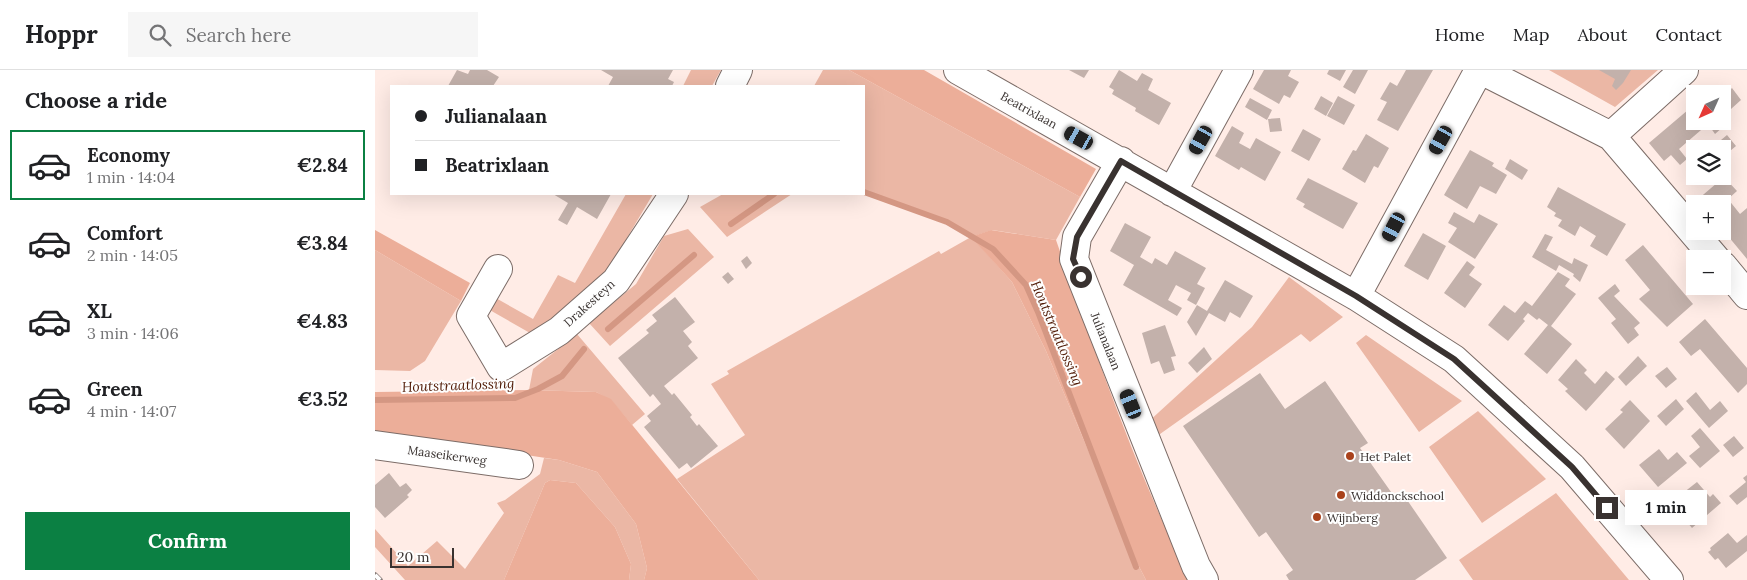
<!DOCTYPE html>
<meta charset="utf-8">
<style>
:root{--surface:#fff;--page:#f6f6f6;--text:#202124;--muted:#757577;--line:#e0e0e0;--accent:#0b8043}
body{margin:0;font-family:Lora,serif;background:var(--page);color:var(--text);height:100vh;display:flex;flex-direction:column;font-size:19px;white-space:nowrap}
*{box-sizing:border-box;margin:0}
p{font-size:16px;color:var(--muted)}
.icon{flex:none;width:28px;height:28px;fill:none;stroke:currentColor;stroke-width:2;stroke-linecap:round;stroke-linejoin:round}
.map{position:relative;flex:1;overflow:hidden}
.side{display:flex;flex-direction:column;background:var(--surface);width:375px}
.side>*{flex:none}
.guide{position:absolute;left:15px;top:15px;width:475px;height:110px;border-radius:0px;box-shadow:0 5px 20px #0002;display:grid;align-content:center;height:110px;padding:0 25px;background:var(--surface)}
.needle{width:32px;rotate:225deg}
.fabs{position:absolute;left:1311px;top:15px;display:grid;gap:10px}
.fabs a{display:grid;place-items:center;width:45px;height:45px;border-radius:0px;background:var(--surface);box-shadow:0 5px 20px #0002;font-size:25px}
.scale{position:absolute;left:15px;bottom:12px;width:64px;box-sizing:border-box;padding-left:5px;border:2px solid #393230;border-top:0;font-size:14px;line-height:18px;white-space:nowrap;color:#393230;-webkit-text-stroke:4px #fefefe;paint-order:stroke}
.end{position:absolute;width:22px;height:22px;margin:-11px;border:6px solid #393230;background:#fff;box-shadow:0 0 0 2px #fff}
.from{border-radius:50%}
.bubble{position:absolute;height:35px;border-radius:0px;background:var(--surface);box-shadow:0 5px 20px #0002;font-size:16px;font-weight:700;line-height:35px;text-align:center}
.car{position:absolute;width:15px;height:30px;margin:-15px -8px;border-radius:6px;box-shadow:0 0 4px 1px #0007;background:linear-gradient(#222 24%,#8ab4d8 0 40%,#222 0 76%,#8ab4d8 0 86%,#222 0)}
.guide b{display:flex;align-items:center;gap:18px;height:48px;font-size:19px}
.guide b+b{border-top:1px solid var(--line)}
.guide i{width:12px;height:12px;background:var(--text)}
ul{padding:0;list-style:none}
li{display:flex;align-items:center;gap:15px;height:70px;margin:0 10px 8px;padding:0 15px;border:2px solid transparent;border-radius:0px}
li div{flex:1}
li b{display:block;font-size:19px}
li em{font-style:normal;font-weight:700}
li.active{border-color:var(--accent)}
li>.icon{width:45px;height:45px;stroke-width:1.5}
h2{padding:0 25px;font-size:22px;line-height:60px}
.action{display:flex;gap:10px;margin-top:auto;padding:10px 25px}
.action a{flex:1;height:58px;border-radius:0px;background:var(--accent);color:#fff;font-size:20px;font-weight:700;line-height:58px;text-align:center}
header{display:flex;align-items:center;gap:30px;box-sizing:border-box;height:70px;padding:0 25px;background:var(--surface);border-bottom:1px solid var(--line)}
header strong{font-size:24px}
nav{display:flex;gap:28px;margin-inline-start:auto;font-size:18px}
.search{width:350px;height:45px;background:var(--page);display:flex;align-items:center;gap:12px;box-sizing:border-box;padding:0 18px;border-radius:0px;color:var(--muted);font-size:19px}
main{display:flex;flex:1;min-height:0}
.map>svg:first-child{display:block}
.green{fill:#ebb7a5}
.forest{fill:#ecae99}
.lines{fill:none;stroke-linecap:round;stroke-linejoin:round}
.stream{stroke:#d49783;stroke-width:6}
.building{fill:#c3b1ab}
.minor-casing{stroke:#7c6c67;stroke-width:30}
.minor{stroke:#fff;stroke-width:28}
.rail-casing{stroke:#887c78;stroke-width:5.5}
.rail{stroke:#fefefe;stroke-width:4;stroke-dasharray:11;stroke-linecap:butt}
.route{stroke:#393230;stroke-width:6}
.poi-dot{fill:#a9421c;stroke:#fefefe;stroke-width:2}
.labels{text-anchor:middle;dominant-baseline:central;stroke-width:4;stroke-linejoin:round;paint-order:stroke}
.street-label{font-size:12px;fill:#393230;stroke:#fefefe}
.poi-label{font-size:12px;fill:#393230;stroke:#fefefe;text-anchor:start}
.water-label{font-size:14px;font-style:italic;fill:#511b06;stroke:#fefefe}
</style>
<header>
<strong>Hoppr</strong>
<div class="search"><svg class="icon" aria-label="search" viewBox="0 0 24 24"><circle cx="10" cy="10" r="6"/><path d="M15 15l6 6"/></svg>Search here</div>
<nav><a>Home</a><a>Map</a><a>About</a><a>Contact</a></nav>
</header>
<main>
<section class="side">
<h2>Choose a ride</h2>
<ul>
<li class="active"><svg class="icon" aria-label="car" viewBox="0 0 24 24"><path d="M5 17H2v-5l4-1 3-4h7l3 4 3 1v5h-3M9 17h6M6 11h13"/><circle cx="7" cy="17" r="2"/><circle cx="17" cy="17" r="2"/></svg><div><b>Economy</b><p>1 min · 14:04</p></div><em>€2.84</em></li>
<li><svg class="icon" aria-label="car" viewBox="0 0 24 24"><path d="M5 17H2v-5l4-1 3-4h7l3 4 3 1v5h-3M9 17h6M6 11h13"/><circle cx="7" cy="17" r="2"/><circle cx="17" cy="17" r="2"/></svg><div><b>Comfort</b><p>2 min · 14:05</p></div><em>€3.84</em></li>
<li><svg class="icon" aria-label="car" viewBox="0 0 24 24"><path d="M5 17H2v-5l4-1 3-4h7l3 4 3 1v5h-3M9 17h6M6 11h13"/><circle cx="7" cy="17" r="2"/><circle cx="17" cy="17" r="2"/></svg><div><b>XL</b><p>3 min · 14:06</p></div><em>€4.83</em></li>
<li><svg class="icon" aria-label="car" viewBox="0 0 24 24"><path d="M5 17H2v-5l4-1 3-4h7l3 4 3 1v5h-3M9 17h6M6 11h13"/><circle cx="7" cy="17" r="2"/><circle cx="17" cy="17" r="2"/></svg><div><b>Green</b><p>4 min · 14:07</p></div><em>€3.52</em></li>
</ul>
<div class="action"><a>Confirm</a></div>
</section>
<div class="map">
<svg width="1372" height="510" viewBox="0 0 1372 510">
<rect width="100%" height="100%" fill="#ffece6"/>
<!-- green -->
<path class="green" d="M316 0H346L337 16H308Z
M448 0H474L705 127 681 170 617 160 597 167 637 212 671 281 756 481 771 510H384L302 409 370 365 336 314 354 304 352 301 564 181 566 184 596 167 573 153 488 124 489 16H439Z
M1174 0H1283L1240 37Z
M251 124H278L230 205 176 254 155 263 113 239 119 227 158 249 183 205 200 213Z
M348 124H417L352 167 325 137Z
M313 159 339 187 235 276 214 253 261 214 289 166Z
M0 180 86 231 50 291 35 301 0 300Z
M914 207 968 247 935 272 926 264 778 369 772 353 877 257Z
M202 264 270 344 257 355 236 330 221 322 154 320 158 299Z
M991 265 1087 331 1044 362 981 273Z
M1103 341 1171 409 1107 453 1054 377Z
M169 388 184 390 222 402 261 454 272 498 269 510H254L256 494 240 457 201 413 175 410 170 413 129 510H30L0 477V459L33 496 62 471 90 499 129 443 122 433 130 430 165 404Z
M1181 423 1254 510H1098L1084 490Z"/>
<!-- forest -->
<path class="forest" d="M474 0H549L721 99 705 127Z
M0 160 95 213 86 231 0 180Z
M616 160 681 170C721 284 761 401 815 510H771L756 481 671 281 637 212 596 167Z
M154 320 221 322 236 329 384 510H269L272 498 261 454 222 402 184 390 0 362V322Z
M175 410 201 413 240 457 256 494 254 510H129L170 413Z"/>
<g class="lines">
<!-- stream -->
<path class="stream" d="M489 122 572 152 618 179 651 215 663 242 761 497
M356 154 399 124
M233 259 319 185
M0 330 140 328 163 319 187 306 209 279"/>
</g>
<!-- building -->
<path class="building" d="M82 0 93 4 95 0H112L124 7 118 16H73Z
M226 0H298L293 9 299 12 297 16H233L238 7Z
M694 0H714L709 8Z
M744 0 762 11 767 3 778 9 773 20 796 33 784 55 760 41 761 38 737 24 739 20 734 17Z
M889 0H916L913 6 924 12 915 28 909 25 904 34 878 19Z
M954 0H971L965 11 952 4Z
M978 0H993L980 24 968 17Z
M1031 0H1058L1023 61 1002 50 1012 32 1005 29 1015 12 1022 16Z
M1224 0H1256L1248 13 1241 20 1237 16 1240 9Z
M1357 18 1366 30 1356 39 1348 30V27Z
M946 26 958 33 951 46 939 39Z
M963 26 980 35 969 55 952 46Z
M875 28 897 40 892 50 870 37Z
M1320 34V51H1348V41L1356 50 1340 64 1333 54 1304 79 1312 89 1305 95 1296 85 1289 91 1274 73Z
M905 48 907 61 895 62 893 49Z
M857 56 869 63 864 73 875 79 881 68 906 82 890 111 866 97 864 100 840 86Z
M928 59 946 69 934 91 916 81Z
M991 64 1014 78 1003 98 999 96 990 113 967 99 978 80 981 81Z
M1352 65 1361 76 1349 86 1348 79H1344L1340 75Z
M1095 80 1119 93 1117 96 1132 105 1121 124 1105 116 1092 139 1069 125Z
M1135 89 1153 100 1147 110 1130 99Z
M1320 92V106H1326L1321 111 1311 99Z
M1349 107 1362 121 1353 129 1365 144 1372 138V189L1348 160V134H1325L1322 130Z
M933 108 983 133 968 159 928 137 930 134 921 129Z
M1183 117 1251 154 1232 186 1215 176 1221 166 1205 156 1200 166 1183 156 1187 150 1179 146 1181 143 1172 137Z
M178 124H236L222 149 202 137 192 155 183 150 193 133Z
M1079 142 1099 153 1104 144 1123 154 1100 189 1073 172 1082 158 1073 153Z
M750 153 776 167 765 187 777 194 780 188 792 195 800 181 831 198 822 214 830 218 821 235 812 230 816 223 801 215 793 230 807 238 802 246 748 215 759 195 735 181Z
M1048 163 1071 176 1053 210 1029 196Z
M1170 164 1178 167 1171 180 1197 194 1199 188 1213 195 1205 212 1198 206 1199 204 1184 195 1181 201 1157 187Z
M1268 175 1318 234 1292 257 1264 229 1275 220 1250 190Z
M372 186 377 193 371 199 366 191Z
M1092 191 1100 197 1094 205 1107 214 1090 238 1069 223Z
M353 202 359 209 353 214 347 207Z
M1183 202 1195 209 1190 216 1201 224 1176 256 1197 274 1172 304 1149 284 1173 255 1164 248 1162 250 1153 243 1148 249 1150 251 1133 271 1113 255 1129 235 1140 243 1150 231 1157 236Z
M850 210 878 226 865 248 855 242 850 252 834 243 821 266 812 252 822 235 832 241Z
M1240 214 1245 221 1239 226 1265 253 1259 258 1264 265 1253 274 1236 253 1241 249 1223 228Z
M300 227 320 252 308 261 317 272 313 276 323 288 289 316 297 325 299 323 317 345 315 347 322 356 324 354 343 376 316 398 312 393 304 399 269 357 276 351 272 346 286 334 278 324 275 327 243 288 274 263 271 260 282 251 277 245Z
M1330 249 1372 298V314L1363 323 1325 279 1316 286 1304 272Z
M790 255 801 286 796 287 800 300 789 304 784 291 776 294 767 263Z
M829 277 837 289 822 303 813 293Z
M1263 286 1272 296 1251 316 1243 307Z
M1201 289 1212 300 1209 303 1220 314 1231 301 1240 309 1211 341 1190 321 1193 319 1183 310Z
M1292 297 1302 309 1291 318 1280 306Z
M885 303 910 339 950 311 993 373 985 378 1021 429 1028 424 1072 488 1040 510H914L911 505 918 500 891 462 884 467 808 356Z
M1321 322 1335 340 1345 331 1353 341 1334 358 1311 331Z
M1301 329 1309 339 1291 356 1282 346Z
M1255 330 1275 351 1249 379 1230 359 1248 342 1245 340Z
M1325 358 1345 381 1325 398 1314 386 1325 377 1316 366Z
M1359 366 1369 378 1358 387 1348 375Z
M1284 379 1293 390 1302 382 1312 393 1283 417 1264 395Z
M14 403 25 417 31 413 37 420 32 425 34 427 10 448 0 437V415Z
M1372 405V427L1362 435 1354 426 1371 412 1368 408Z
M1322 412 1335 427 1338 424 1346 433 1317 458 1302 440 1314 429 1308 423Z
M1353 463 1362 473 1372 465V481L1351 498 1343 488 1340 490 1333 482 1336 480 1335 478Z"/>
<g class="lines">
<!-- minor casing -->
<g class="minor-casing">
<path id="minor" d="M583 0 981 226 1079 289 1197 397 1294 510
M1106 0 1236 66 1341 189
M355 16 363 0
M1236 66 1309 0
M746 91 702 167 699 189 821 496 829 510
M797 122 864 0
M1348 196 1372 225
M123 199 96 246 126 297 184 261 241 211 299 124
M981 226 1104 0
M0 375 144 395"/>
</g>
<!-- minor -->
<use href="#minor" class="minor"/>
<!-- rail casing -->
<g class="rail-casing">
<path id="rail" d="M0 505 5 510"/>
</g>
<!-- rail -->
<use href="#rail" class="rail"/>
</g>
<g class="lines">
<!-- route -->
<path class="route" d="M706 207 698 189 702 167 746 91 981 226 1079 289 1197 397 1232 438"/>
</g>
<!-- markers -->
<g class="poi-dot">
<circle cx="975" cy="386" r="5"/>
<circle cx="966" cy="425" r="5"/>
<circle cx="942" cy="447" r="5"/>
</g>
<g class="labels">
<!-- street labels -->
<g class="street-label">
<text transform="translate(654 40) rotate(29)">Beatrixlaan</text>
<text transform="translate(214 233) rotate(-42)">Drakesteyn</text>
<text transform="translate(731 271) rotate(68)">Julianalaan</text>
<text transform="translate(72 385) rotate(8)">Maaseikerweg</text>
</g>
<!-- poi labels -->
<g class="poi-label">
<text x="985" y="386">Het Palet</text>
<text x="976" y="425">Widdonckschool</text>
<text x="952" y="447">Wijnberg</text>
</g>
<!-- water labels -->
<g class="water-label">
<text transform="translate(682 263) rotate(67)">Houtstraatlossing</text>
<text transform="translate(83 315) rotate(-2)">Houtstraatlossing</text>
</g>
</g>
</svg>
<div class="fabs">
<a><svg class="needle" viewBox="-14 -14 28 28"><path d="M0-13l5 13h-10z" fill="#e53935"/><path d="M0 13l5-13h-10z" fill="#757577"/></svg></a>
<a><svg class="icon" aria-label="layers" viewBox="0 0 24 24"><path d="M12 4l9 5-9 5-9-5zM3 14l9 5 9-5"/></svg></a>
<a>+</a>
<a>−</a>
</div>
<div class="scale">20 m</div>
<i class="end from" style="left:706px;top:207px"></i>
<i class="end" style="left:1232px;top:438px"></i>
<div class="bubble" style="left:1250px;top:420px;width:82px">1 min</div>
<i class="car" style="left:704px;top:68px;rotate:299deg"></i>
<i class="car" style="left:826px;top:70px;rotate:209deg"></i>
<i class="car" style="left:1066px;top:70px;rotate:209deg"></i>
<i class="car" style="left:1019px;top:157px;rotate:208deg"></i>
<i class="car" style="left:756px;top:334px;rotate:338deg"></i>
<div class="guide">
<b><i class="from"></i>Julianalaan</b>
<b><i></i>Beatrixlaan</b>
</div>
</div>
</main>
